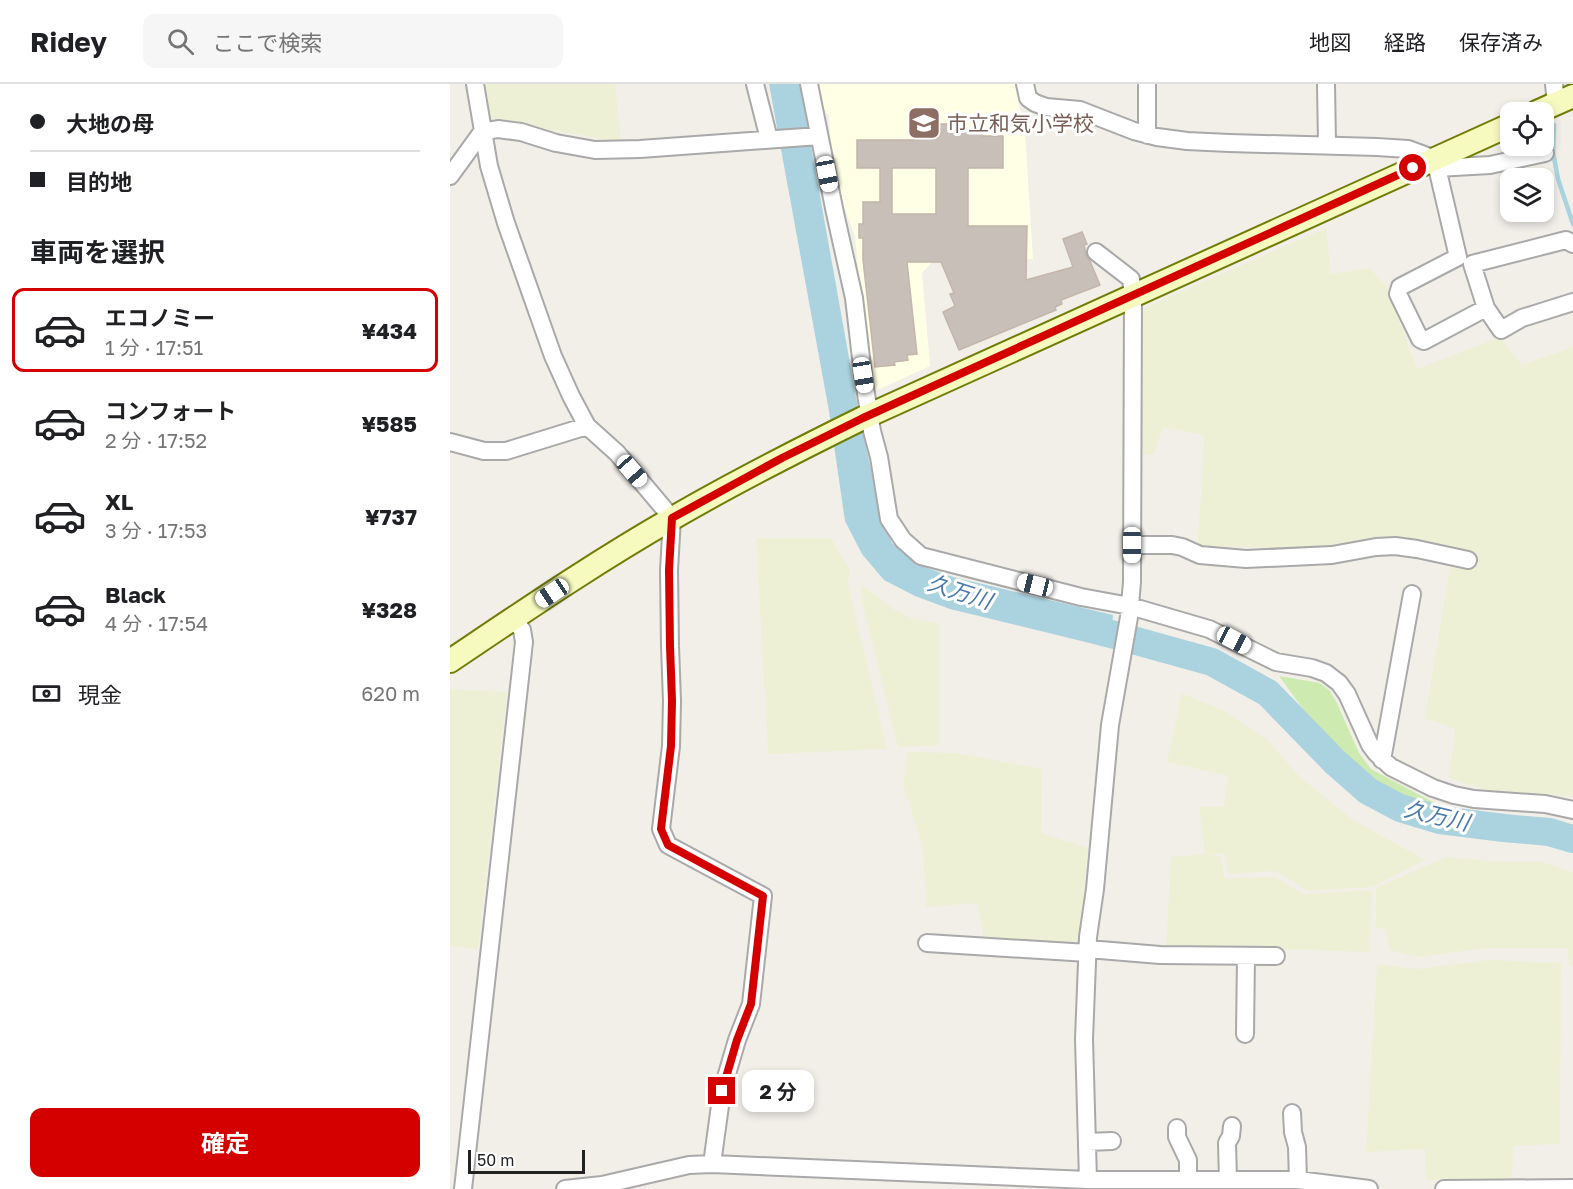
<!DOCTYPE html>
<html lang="ja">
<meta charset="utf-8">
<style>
:root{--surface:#fff;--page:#f6f6f6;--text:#202124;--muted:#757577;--line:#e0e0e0;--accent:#d40000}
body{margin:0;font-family:"Golos Text","Noto Sans JP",sans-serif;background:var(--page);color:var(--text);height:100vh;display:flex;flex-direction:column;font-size:22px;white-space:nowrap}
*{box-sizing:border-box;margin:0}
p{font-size:20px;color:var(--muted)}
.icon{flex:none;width:33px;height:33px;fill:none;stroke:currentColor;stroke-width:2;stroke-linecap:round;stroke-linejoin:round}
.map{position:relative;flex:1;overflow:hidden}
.side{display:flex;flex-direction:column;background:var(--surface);width:450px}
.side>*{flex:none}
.banner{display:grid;align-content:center;height:132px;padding:0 30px;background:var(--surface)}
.fabs{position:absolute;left:1050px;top:18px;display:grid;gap:12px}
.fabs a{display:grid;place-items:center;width:54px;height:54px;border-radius:12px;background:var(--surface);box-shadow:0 3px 9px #0003;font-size:30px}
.scale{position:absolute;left:18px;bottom:15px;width:117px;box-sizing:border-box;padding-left:6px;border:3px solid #222;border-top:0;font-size:16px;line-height:21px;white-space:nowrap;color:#222;-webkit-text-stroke:4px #fff;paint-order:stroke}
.end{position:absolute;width:27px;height:27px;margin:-14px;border:8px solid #d40000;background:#fff;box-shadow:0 0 0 3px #fff}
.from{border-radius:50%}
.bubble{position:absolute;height:42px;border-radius:12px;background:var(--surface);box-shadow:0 3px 9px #0003;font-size:20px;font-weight:700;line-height:42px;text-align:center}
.car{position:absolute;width:18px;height:36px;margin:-18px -9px;border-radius:8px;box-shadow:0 0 4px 2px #0007;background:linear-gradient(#fff 24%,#345 0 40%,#fff 0 76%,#345 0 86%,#fff 0)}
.banner b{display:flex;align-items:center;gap:21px;height:57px;font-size:22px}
.banner b+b{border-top:2px solid var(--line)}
.banner i{width:15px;height:15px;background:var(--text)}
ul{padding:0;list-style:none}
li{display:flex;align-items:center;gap:18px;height:84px;margin:0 12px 9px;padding:0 18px;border:3px solid transparent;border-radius:12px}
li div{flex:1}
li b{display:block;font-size:22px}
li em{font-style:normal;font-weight:700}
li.on{border-color:var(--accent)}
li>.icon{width:54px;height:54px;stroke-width:1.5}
h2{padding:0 30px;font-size:27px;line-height:72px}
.pay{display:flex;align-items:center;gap:15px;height:66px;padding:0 30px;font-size:22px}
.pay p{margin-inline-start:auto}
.primary-button{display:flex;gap:12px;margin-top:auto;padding:12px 30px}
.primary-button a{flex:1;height:69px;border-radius:12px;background:var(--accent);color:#fff;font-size:24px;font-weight:700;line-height:69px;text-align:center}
header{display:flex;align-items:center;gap:36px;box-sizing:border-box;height:84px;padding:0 30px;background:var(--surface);border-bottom:2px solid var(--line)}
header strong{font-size:28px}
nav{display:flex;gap:33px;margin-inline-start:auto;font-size:21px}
.search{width:420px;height:54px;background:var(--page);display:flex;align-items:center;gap:15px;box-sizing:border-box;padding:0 21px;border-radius:12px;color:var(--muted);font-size:22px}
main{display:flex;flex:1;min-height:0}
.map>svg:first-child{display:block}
.education{fill:#ffffe5}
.farmland{fill:#eef0d5}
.grass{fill:#cdebb0}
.water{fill:#aad3df}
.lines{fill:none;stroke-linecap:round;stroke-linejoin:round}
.stream{stroke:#aad3df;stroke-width:4.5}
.river{stroke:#aad3df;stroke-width:28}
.building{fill:#c7bfb8;stroke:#c4b6ab;stroke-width:1.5;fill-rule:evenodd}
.minor-casing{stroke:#a9a9a9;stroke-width:20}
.secondary-casing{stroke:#707d05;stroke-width:26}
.minor{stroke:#fff;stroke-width:16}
.secondary{stroke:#f7fabf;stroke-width:22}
.route{stroke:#d40000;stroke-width:8}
.labels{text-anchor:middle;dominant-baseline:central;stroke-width:6;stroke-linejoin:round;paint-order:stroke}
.education-label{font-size:21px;fill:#785e54;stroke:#fff;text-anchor:start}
.water-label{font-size:22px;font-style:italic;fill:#4a7aab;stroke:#fff}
</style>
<header>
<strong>Ridey</strong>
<div class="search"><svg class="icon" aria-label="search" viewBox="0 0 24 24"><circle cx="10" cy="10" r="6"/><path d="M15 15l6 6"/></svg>ここで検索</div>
<nav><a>地図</a><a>経路</a><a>保存済み</a></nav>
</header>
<main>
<section class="side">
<div class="banner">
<b><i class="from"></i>大地の母</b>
<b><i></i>目的地</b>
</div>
<h2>車両を選択</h2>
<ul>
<li class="on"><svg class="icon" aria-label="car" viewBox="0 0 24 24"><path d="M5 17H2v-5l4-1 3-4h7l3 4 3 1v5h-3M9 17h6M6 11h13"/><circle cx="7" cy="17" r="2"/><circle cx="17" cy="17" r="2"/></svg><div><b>エコノミー</b><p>1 分 · 17:51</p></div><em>¥434</em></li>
<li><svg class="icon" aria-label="car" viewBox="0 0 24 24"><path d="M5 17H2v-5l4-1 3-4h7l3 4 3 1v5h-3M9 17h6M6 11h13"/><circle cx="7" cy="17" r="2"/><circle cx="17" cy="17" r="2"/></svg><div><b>コンフォート</b><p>2 分 · 17:52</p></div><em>¥585</em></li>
<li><svg class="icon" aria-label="car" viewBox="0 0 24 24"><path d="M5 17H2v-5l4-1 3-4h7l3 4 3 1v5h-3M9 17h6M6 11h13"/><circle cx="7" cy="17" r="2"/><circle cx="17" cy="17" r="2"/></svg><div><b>XL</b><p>3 分 · 17:53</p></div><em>¥737</em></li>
<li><svg class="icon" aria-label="car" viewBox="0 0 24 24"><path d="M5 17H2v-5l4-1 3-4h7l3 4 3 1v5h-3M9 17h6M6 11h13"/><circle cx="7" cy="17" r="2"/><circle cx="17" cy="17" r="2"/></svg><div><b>Black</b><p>4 分 · 17:54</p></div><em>¥328</em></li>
</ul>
<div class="pay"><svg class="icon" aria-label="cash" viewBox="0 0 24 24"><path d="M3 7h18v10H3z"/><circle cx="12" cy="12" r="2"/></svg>現金<p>620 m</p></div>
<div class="primary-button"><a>確定</a></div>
</section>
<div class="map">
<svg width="1123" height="1105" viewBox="0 0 1123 1105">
<rect width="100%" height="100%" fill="#f2efe9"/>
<!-- education -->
<path class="education" d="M368 0H567L569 24 574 32 583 175 483 177 472 189 480 282 423 308 414 245 405 152 382 92 379 32 369 18Z"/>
<!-- farmland -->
<path class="farmland" d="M34 0H165L171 58 41 36Z
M876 144 881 190 919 184 937 203 967 285 1050 253 1072 281 1123 263V712L1045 709 999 694 1005 645 975 634 1003 464 871 465 747 462 752 401 754 351 713 343 703 371 690 370 692 225Z
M306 454H381L400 486 398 499 437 665 318 670Z
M411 500 443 525 463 535 489 539V661L448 663 411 513Z
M0 605 57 608 28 865 0 862Z
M732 609 776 628 818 656 849 692 902 735 975 776 922 803 858 807 826 787 778 790 775 770H759L771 773 774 794 825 793 853 810 922 806 920 868 716 862 721 773 755 770 749 723H774L778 692 717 678Z
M458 668 506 669 592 685 591 749 638 764 629 862 534 855 527 819 476 823 473 764 453 700Z
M996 773 1050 778H1093L1123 788V882H1120L1117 864H1038L966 873 940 866 936 845 926 844V804Z
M1040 876 1111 879 1110 1060 1063 1062 1062 1097 976 1096 975 1065 916 1068 927 880 967 885Z"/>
<!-- grass -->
<path class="grass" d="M829 592 870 599 880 607 887 619 909 669 921 685 985 719C979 719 972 720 966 719 903 705 865 640 829 592Z"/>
<!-- water -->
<path class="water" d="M319 0H350L406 313 430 430 442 459 466 480 503 493 663 531 660 564 500 525 465 512 434 496 412 470 395 437 379 327Z"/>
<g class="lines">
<!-- stream -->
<path class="stream" d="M1104 41 1103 68 1108 95 1123 140"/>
<!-- river -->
<path class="river" d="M625 540 762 578 818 609 885 678 918 707 950 724 990 736 1054 744 1099 748 1123 755"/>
</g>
<!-- building -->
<path class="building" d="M468 40H516V44H532V52H553V84H518V142H577L576 196 623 183 613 155 632 148 637 160 634 161 636 171 640 177 650 201 611 216 612 220 605 223 606 226 509 266 493 228 505 222 500 210 504 209 491 178H457L467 270 457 271 458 276 444 278 445 281 425 283 413 176V154H409V140H413V118H430V84H407V56H468ZM442 84H486V130H442Z"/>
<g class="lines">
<!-- minor casing -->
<g class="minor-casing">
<path id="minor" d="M25 0 39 82 56 139 103 272 121 312 137 342 167 369 222 434 219 486 220 562 222 617 221 662 211 745 218 761 313 812 301 920 287 956 272 1007 262 1080
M305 0 319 55
M359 0 385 129 404 214 413 291 422 347 429 373 439 435 453 456 471 472 631 513 680 522 759 545 826 578 862 584 876 589 889 599 897 610 920 661 926 669 941 683 983 704 1004 711 1024 715 1095 720 1123 726
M575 0 578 14 585 19 596 23 630 26 684 47 707 53 737 57 779 59 927 63 958 65 985 75 1008 173 950 203 948 210 970 255 974 257 1036 224 1022 180 1116 156 1123 160
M697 0V51
M876 0 877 61
M1104 0 1106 20
M987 84 1040 81 1095 69
M0 92 32 48 48 45 71 48 106 59 145 66 190 65 369 52
M1036 224 1051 246 1072 234 1123 218
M0 358 34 367H56L137 342
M682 461H722L732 463 750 471 796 475 882 471 926 463 945 462 967 465 1018 476
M932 676 962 510
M477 859 638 869
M638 865 710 871 826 872
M795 950 796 872
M842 1029 843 1048 847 1063 848 1096
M727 1044V1053L738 1076V1095
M637 1058 662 1057
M778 1095 777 1059 781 1052 782 1042
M638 1096 634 955 638 853 645 805 660 641 679 533 682 498 683 212 681 195 646 168
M13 1105 74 558 72 546 64 535
M115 1105 152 1101 239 1081 262 1080 638 1096H848L919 1105
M994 1105 1123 1104"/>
</g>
<!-- secondary casing -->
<g class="secondary-casing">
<path id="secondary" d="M1087 28 1123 12
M0 577C73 528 146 478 223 434 285 398 348 366 413 334L1060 41"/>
</g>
<!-- minor -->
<use href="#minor" class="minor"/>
<!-- secondary -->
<use href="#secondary" class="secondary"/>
</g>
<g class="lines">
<!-- route -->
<path class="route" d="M272 1007 287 956 301 920 313 812 218 761 211 745 221 662 222 617 220 562 219 486 222 434 332 374 413 334 963 84"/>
</g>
<!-- icons -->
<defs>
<g id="school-square" transform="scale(1.725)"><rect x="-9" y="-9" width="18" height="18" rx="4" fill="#8d6e63" stroke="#fff"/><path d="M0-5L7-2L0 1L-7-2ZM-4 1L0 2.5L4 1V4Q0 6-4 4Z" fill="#fff"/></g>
</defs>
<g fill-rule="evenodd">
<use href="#school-square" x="474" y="39"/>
</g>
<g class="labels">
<!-- education labels -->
<g class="education-label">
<text x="497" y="39">市立和気小学校</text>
</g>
<!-- water labels -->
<g class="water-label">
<text transform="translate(510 507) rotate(18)">久万川</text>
<text transform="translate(987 731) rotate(13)">久万川</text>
</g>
</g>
</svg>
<div class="fabs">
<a><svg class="icon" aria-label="locate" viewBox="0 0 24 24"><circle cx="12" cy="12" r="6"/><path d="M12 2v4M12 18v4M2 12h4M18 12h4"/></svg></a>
<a><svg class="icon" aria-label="layers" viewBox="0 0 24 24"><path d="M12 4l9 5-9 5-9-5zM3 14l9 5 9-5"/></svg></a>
</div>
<div class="scale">50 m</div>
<i class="end from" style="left:963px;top:84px"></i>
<i class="end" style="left:272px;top:1007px"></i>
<div class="bubble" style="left:292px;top:986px;width:72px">2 分</div>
<i class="car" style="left:377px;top:90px;rotate:169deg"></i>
<i class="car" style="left:413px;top:291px;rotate:171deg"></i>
<i class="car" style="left:182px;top:387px;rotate:139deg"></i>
<i class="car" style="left:682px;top:461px;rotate:180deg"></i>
<i class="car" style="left:585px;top:501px;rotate:284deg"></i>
<i class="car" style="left:102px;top:509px;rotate:236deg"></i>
<i class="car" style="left:784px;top:556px;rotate:118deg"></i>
</div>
</main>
